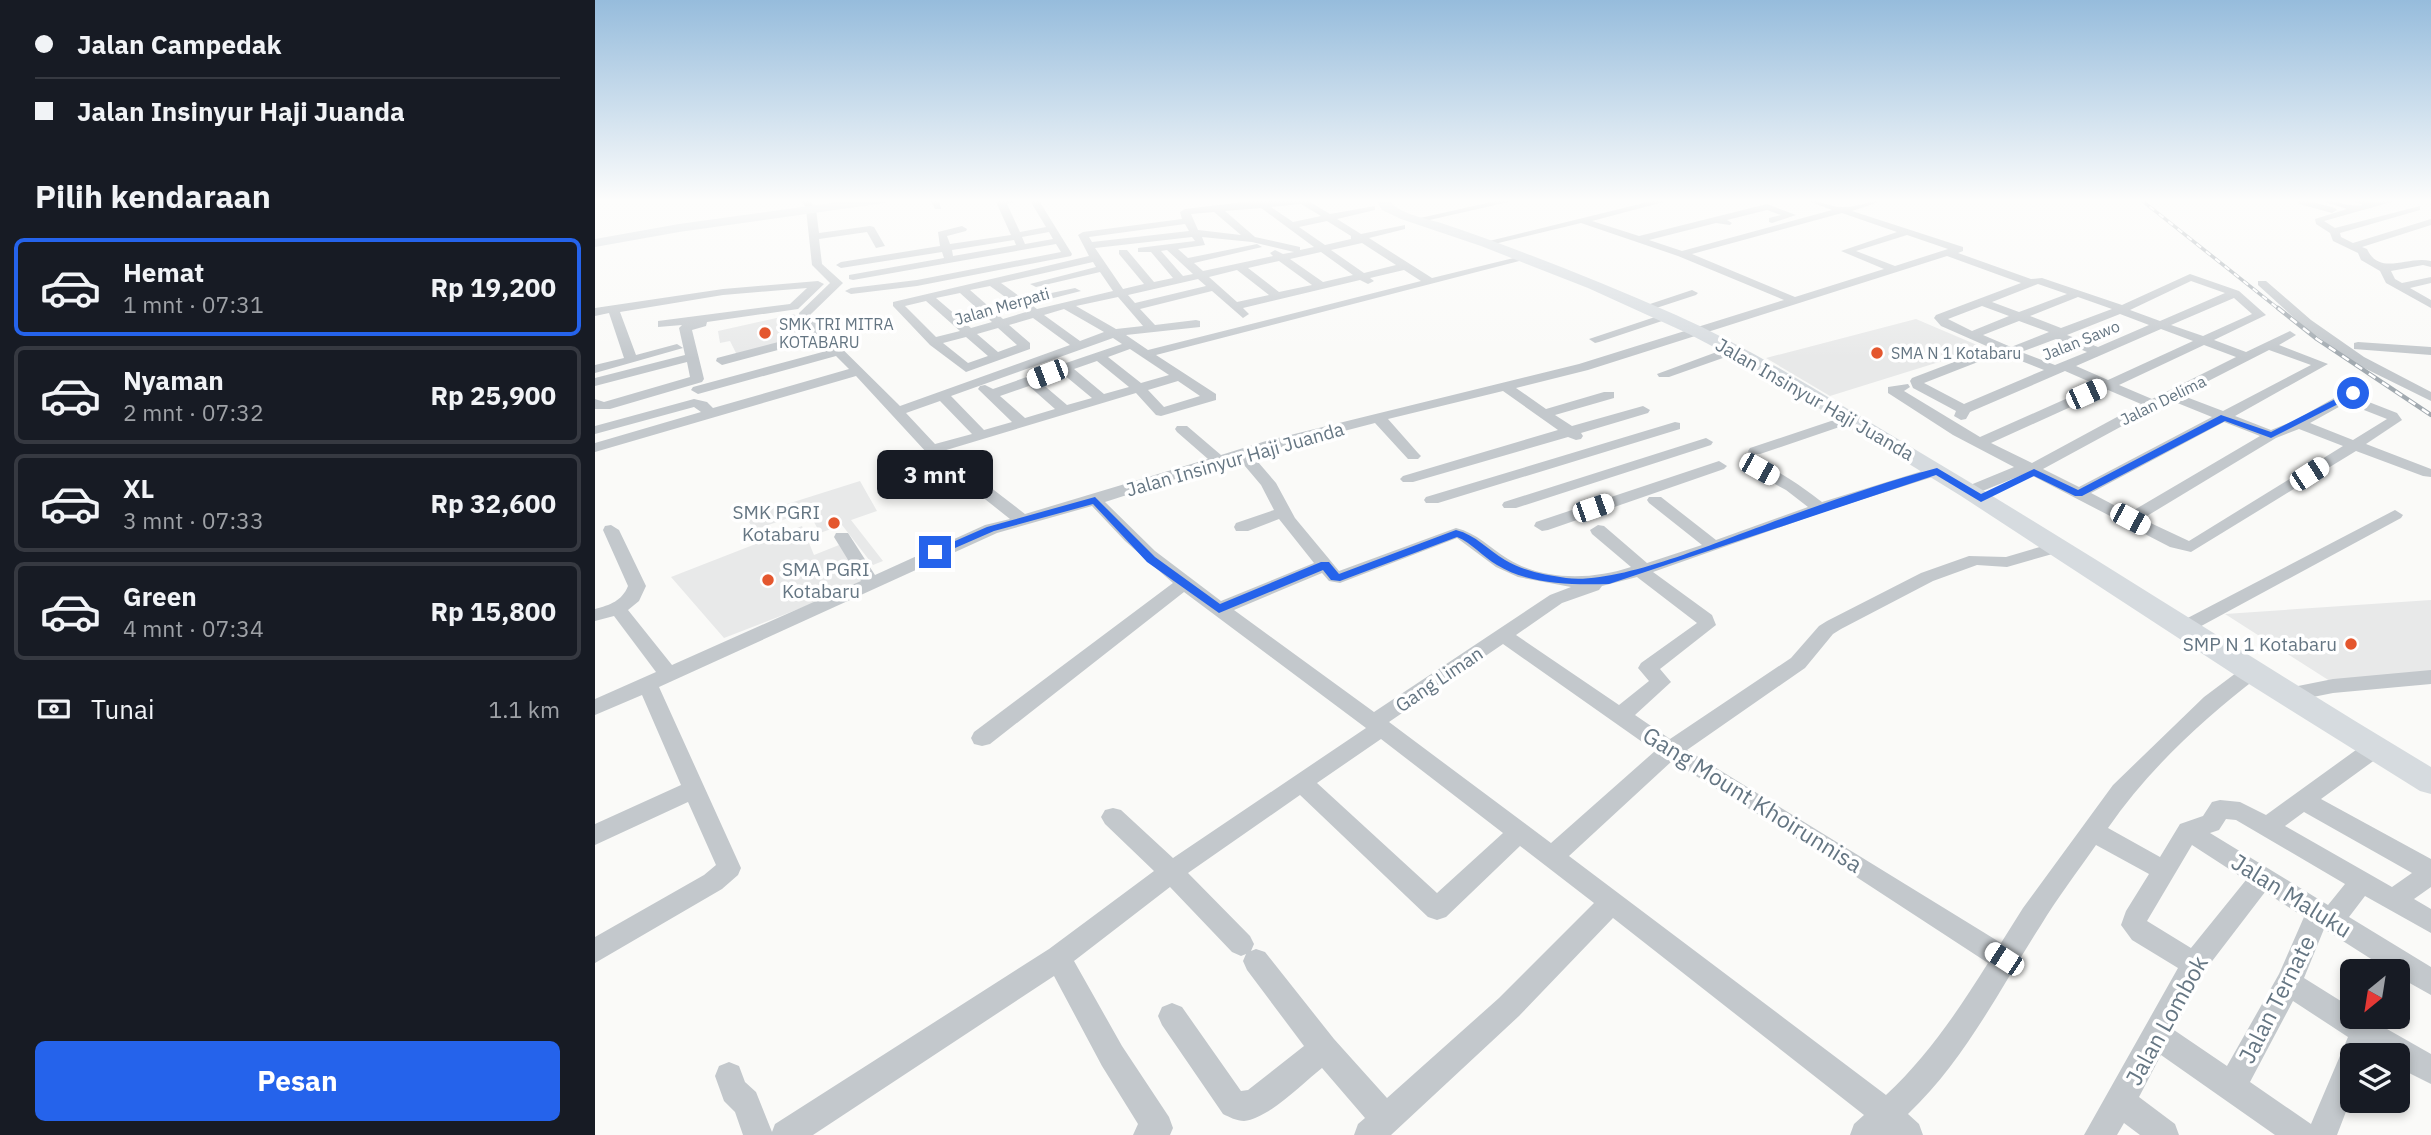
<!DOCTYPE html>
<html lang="id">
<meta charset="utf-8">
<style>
:root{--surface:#171b24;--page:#20242c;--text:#f1f3f6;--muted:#9ea1a6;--line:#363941;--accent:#2563eb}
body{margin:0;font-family:"IBM Plex Sans",sans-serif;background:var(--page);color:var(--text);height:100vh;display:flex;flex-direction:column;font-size:26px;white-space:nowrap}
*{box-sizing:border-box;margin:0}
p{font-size:23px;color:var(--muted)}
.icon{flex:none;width:38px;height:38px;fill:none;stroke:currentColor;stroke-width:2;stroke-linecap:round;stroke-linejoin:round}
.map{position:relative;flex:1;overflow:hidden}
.drawer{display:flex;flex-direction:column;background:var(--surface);width:595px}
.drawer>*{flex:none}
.hud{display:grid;align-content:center;height:154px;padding:0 35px;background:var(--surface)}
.needle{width:46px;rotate:210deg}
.tools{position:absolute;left:1745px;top:959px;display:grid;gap:14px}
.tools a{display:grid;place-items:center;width:70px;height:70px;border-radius:10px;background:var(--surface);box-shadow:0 4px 10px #0003;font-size:35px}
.end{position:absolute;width:32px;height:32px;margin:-16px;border:9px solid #2563eb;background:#fff;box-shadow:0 0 0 4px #fff}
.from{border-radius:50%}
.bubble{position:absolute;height:49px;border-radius:10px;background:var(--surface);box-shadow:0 4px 10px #0003;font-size:23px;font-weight:800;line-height:49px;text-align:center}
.car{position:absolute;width:21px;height:42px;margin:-21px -10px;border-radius:9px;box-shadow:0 0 5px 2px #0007;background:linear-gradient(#fff 24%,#345 0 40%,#fff 0 76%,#345 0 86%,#fff 0)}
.hud b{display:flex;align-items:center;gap:24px;height:66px;font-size:26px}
.hud b+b{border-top:2px solid var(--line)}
.hud i{width:18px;height:18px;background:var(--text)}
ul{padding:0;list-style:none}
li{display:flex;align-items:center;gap:21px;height:98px;margin:0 14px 10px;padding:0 21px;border:4px solid var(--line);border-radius:10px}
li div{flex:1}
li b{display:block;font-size:26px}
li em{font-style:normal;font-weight:800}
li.on{border-color:var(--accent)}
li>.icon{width:63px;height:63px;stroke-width:1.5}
h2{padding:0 35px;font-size:32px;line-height:84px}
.pay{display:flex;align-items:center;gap:18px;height:77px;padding:0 35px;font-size:26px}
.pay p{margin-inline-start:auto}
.primary-button{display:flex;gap:14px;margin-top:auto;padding:14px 35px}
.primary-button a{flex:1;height:80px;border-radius:10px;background:var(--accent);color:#fff;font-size:28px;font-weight:800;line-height:80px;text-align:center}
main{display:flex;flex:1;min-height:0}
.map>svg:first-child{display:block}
.built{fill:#e8e9e9}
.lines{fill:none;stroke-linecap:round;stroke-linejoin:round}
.minor{fill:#c3c8cc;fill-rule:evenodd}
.highway{fill:#d6dbdf;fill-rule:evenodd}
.rail-far1-casing{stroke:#a2aab0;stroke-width:3.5}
.rail-casing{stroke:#a2aab0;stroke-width:4.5}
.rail-far1{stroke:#fff;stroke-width:2;stroke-dasharray:6;stroke-linecap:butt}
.rail{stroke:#fff;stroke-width:2.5;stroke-dasharray:8;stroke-linecap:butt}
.route{fill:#2563eb}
.poi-dot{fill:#e4572e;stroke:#fff;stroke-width:2.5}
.labels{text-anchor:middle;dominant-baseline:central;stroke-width:7;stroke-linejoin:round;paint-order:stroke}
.far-street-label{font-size:16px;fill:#657683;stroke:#fff}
.far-poi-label{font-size:16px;fill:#657683;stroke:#fff;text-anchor:start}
.street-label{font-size:19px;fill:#657683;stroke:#fff}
.poi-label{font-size:19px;fill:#657683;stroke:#fff;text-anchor:end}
.near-street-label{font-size:23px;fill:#657683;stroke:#fff}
</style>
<main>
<section class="drawer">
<div class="hud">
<b><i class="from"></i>Jalan Campedak</b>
<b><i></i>Jalan Insinyur Haji Juanda</b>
</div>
<h2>Pilih kendaraan</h2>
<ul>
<li class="on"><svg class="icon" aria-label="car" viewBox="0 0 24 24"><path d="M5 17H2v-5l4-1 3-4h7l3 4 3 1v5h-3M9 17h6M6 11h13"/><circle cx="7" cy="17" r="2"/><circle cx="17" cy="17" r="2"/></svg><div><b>Hemat</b><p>1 mnt · 07:31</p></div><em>Rp 19,200</em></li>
<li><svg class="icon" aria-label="car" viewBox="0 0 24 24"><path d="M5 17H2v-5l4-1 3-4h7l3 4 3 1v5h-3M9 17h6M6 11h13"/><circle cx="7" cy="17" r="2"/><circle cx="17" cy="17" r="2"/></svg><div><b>Nyaman</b><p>2 mnt · 07:32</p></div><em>Rp 25,900</em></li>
<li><svg class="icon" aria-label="car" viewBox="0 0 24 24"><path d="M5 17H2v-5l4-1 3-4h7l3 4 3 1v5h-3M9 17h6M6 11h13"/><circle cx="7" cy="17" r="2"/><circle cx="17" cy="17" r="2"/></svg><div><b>XL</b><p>3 mnt · 07:33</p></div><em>Rp 32,600</em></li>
<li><svg class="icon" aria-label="car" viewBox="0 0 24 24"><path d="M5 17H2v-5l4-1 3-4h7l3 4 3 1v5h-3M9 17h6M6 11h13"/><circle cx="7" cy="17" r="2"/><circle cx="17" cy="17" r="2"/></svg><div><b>Green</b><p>4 mnt · 07:34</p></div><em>Rp 15,800</em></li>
</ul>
<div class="pay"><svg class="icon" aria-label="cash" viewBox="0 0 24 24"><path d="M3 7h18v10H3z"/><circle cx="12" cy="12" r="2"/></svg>Tunai<p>1.1 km</p></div>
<div class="primary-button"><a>Pesan</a></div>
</section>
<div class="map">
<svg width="1836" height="1135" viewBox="0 0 1836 1135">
<rect width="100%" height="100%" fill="#fafaf8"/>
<!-- built -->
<path class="built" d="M199 314 219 335 142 355 135 341 125 343 123 331Z
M1321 319 1389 348 1235 396 1171 358Z
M265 481 282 511 256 520 288 561 278 565 247 525 225 533 213 511 159 530 151 517Z
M207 526 219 555 244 545 270 583 129 638 76 577Z
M1836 600V674L1738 683 1630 614Z"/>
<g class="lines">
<!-- minor -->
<path class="minor" d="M206 199H214L221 209 224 233 275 226 279 227 290 246 281 248 272 232 224 239 227 264 248 283 216 314V318L305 406 475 345 438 318 414 325 435 343V349L371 372 335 345 298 306V302L494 256 483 235 488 232 587 219 585 212 590 209 665 200 710 199 735 214 780 206V210L742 219 766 234 810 225V229L774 238 837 278 931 255 936 258 561 355 621 394V400L566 416 561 415 541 393 348 451 430 514 613 459 582 432 580 429 582 426H592L626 455 671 441 984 364 1189 300 1083 256 986 223 891 246 886 243 1065 199H1080L997 221 1044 236 1172 204 1201 215 1177 223 1174 222V218L1186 215 1172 210 1132 220 1137 223 1135 225 1121 223 1054 240 1087 251 1237 210 1208 199C1222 199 1234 207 1247 207 1263 208 1278 199 1293 199L1257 211 1368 247V251L1363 253 1436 279 1447 278 1527 305 1595 274 1644 291 1671 315 1619 340 1651 352 1695 331 1701 335 1684 345 1733 364 1640 416 1676 430 1699 421 1753 390H1763L1765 393 1761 397 1802 413 1807 420 1771 444 1836 469V477L1828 476 1761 451 1596 552 1575 547 1432 473 1380 494H1368L1366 491 1368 488 1419 467 1358 435 1293 393V387L1313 384 1315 387 1309 391 1385 437 1502 385 1470 371 1375 412 1371 419 1366 420 1359 416 1361 411 1318 388 1315 381 1317 378 1396 348 1346 326 1339 318 1341 315 1426 283 1352 256 993 370 921 388 951 409 1009 392H1019V398L960 415 977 426 1048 406 1055 410 1053 413 986 433 988 436 986 439 981 440 973 437 818 482H808L805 479 808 476 963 430 908 391 793 419 823 453 826 456 823 459H813L780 423 657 455 681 483 700 518 744 571 861 528C882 533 895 548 913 559 949 581 997 580 1036 567L997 534 995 530 1003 525 1009 526 1052 563 1107 545 1054 503 1052 500 1054 497H1066L1121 540 1213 507 1191 490 1154 470 1151 467 1154 464C1172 459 1212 491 1227 502L1337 468H1347L1350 471 1347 474 1231 511 1058 572 1117 615 1121 625 1065 669 1076 682 1040 715 1075 739 1196 658 1224 626 1232 621 1326 573 1374 556 1411 557 1462 542 1468 543 1471 547 1468 551 1412 567 1382 565 1338 581 1246 629 1238 634 1210 668 1092 750 1406 943 1428 908 1518 785 1609 697 1649 667H1663L1666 672 1663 677C1607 720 1553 770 1513 828L1565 857 1585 824 1608 816 1617 802 1625 800 1645 802 1671 815 1772 742 1780 740 1788 742 1791 748 1788 754 1726 799 1836 859V887L1819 899 1836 909V933L1770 896 1754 917 1836 967V995L1802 976V971H1795L1729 929 1709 978 1757 1008V1017H1789L1785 1025 1836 1054V1084L1802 1067V1055H1783L1775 1050 1773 1055H1757V1096L1742 1135H1680L1566 1055 1544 1097 1580 1124 1584 1135H1545L1529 1123 1522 1135H1489L1583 968 1537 940 1526 925 1531 911 1554 874 1501 845C1483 871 1463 897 1446 925 1404 990 1370 1060 1313 1114L1324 1124 1328 1135H1255L1259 1124 1269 1115 1018 918 924 1016 796 1135H759L763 1124 770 1118 727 1068C708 1083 673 1119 649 1121 642 1121 634 1117 628 1114L567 1025 563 1016 567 1007 577 1003 587 1007 646 1091 653 1090 709 1046 652 970 648 961 651 954 646 956 637 952 575 887 479 961 527 1046 574 1117 578 1128 575 1135H538L543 1124 507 1066 459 976 218 1135H148L140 1112 129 1101 120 1076 124 1066 134 1062 144 1066 150 1082 161 1092 177 1132 180 1124 454 949 559 871 510 824 506 817 510 810 518 808 526 810 578 858 771 728 589 592 395 744 387 746 379 744 376 738 379 732 578 583 530 541 497 506 402 533 64 687 146 868 143 875 127 889 0 963V937L109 875 121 865 93 802 0 845V824L86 785 47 695 0 715V699L61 672 19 616 0 621V609C15 605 27 601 33 586L8 530 10 526 16 525 24 530 51 586 44 601 33 610 77 665 266 581 239 537 241 533H253L280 575 390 525 415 519 332 453 261 376 0 452V443L106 412 99 407 0 434V426L99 399 112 402 118 408 254 369 241 356 103 394 96 390 98 387 235 350 224 339 127 365 121 361 122 358 218 333 204 319V313L235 283 217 265 211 209ZM706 204 726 216 698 222 676 207ZM666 208 719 247 705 250V247L660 237 630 211ZM619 212 646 235 603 230 596 214ZM1247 213 1302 232 1246 251 1289 269 1200 297 1097 254ZM732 221 756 236V239L730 245 704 227ZM590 224 594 231 497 242 494 237ZM1312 235 1353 249 1300 266 1261 251ZM597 237 600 241 543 248V252H556L578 278 559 282 532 250H524V254L549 284 528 289 500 248ZM607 237 657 242 699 252 688 254 680 250 675 253 678 256 608 271 599 263 667 247 662 244 593 258 583 249 610 245ZM767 243 801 265 769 273 736 250ZM572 250 598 274 588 276 566 251ZM726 252 758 275 728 282 695 259ZM684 261 717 285 684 292 653 268ZM498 262 501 267 435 284 441 287 505 272 518 291 442 309 435 304 486 291 480 288 428 299 406 283ZM642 270 674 295 642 302 614 277ZM809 270 826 281 553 350 531 335 605 327V321L601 320 560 325 545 309 617 291 648 318 654 314 648 308 765 280 773 284 779 281 775 278ZM603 279 611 286 540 303 533 295ZM1596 281 1630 293 1565 321 1535 310ZM1443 284 1472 294 1424 312 1397 302ZM395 286 431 312 408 319 375 290ZM365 293 397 322 376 328 341 298ZM523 297 548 326 521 329 481 306ZM1483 297 1517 309 1466 328 1435 316ZM1639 298 1657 314 1608 336 1576 325ZM331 301 365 331 341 337 310 306ZM1387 306 1414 316 1377 331 1353 319ZM469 309 509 332 485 341 449 315ZM1525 314 1554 325 1503 347 1472 335ZM1424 321 1454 332 1416 347 1388 335ZM403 328 422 345 403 352 382 334ZM1566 329 1598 341 1513 380 1481 366ZM371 337 393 356 373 363 348 343ZM518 338 527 344 471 363 463 359 458 360 457 363 460 367 398 389 390 385 385 386 383 389 417 422 389 430 356 396ZM1461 339 1492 352 1460 365 1426 352ZM1609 345 1641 357 1557 399 1524 385ZM535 349 574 375 546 383 513 357ZM1674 350 1716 365 1628 411 1586 395ZM1406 353 1449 370 1369 404 1329 383ZM502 361 534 387 509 394 479 369ZM468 374 497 398 472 405 445 382ZM583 381 605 396 569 407 553 390ZM434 386 460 409 430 418 405 396ZM1513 390 1546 404 1437 463 1396 443ZM1575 400 1617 417 1484 487 1448 469ZM345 401 377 434 340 444 311 413ZM1751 403 1792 419 1758 440 1715 423ZM1629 422 1665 436 1534 513 1496 493ZM1704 429 1748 446 1594 541 1547 519 1681 438ZM644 459 666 485 679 510 641 523 639 527 641 531H653L684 519 719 563 626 601 560 551 510 502ZM862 538 901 567 923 577 976 587 955 595 779 712 639 610 727 573 734 581 745 583ZM1042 577 1102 623 1046 663 1043 668 1054 681 1024 705 921 635 967 603 1004 590 1007 586ZM908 644 1060 751 956 843 794 722ZM786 739 908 833 842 893 722 783ZM1077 761 1220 850 1393 963C1363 1011 1332 1057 1291 1095L974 856ZM705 795 833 917 842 920 851 917 925 846 999 903 904 998 792 1098 739 1039 670 952 661 949 656 951 659 944 655 936 593 873ZM1709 812 1817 873 1797 887 1690 826ZM1631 819 1641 820 1750 884 1733 905 1615 833 1624 830ZM1597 845 1651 880 1596 948 1552 921ZM1670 892 1709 917 1684 974 1632 1066 1579 1030 1608 973ZM1698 1001 1753 1037 1716 1124 1655 1082Z
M335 199H344L346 209H340Z
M410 199H429L412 204 425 232 451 227 434 199H443L477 254 476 256 322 286 256 294 250 291 256 288 322 280 466 252 461 244 258 280 254 279V275L349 258 347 252 246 268 241 265 246 262 345 246 343 232 367 226 372 229 371 231 352 236 355 244 416 235 401 202ZM454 232 458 239 430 244 427 237ZM419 240 421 245 358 256 357 250Z
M910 199H927L821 223 816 220Z
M1707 199 1740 208 1742 210 1737 213 1704 204 1702 202Z
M1721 199C1736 199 1754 208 1768 205L1753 199 1779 202 1807 199 1729 221 1740 228 1825 206V210L1745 233 1746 237 1758 243 1836 219V225L1767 247 1772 249C1785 277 1813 255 1836 261V267L1828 265 1796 271 1800 279 1807 283 1836 277V283L1815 288 1836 300V308L1791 283 1785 271 1766 260 1763 253 1738 241 1735 233 1721 224 1720 219 1752 209Z
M223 281 229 284 203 309 112 322 111 326 97 330 109 379 107 382 15 409H0V399L9 402 95 377 92 362 0 386V378L90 355 84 328 87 325 63 327V321L195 304 212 288 128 295 25 312 41 355 82 344 88 348 0 373V365L29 358 14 313 0 316V308L128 289Z
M1663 281H1671L1716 320 1769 357 1836 392V401L1759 363 1708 326 1663 285Z
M1097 290 1103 293 1101 295 1049 312 1043 308Z
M1066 315 1076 318 1004 342 1000 343 994 339Z
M1763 342 1836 347V355L1759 349V343Z
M1138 346 1142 347V353L1074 377H1064L1062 374Z
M1257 414 1264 418 1262 421 1165 454H1155L1153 451 1155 448Z
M1080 422 1085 423V429L843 503H831L829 500 831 497Z
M1111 438 1118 442 1116 445 921 508H909L907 505 909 502Z
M1124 461 1132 466 1129 469 953 530 947 531 939 526 941 522Z
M1800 510 1808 515 1806 518 1597 631H1583L1581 627 1583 623Z
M1836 670V684L1738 693 1693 702 1686 700 1683 695 1686 690 1693 688 1738 679Z"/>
<!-- highway -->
<path class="highway" d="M265 199H296L290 203 84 232 0 247V239L84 224Z
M781 199H793C803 214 830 218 846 223 926 250 1004 281 1081 315 1166 353 1245 405 1326 453 1497 555 1665 664 1836 767V794L1825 791 1646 679 1366 496 1155 366 1094 334 993 288 886 246 806 219 787 210Z"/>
<!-- rail-far1 casing -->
<g class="rail-far1-casing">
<path id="rail-far1" d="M1545 199 1685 310"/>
</g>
<!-- rail casing -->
<g class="rail-casing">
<path id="rail" d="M1683 308 1722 339 1836 415"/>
</g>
<!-- rail-far1 -->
<use href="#rail-far1" class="rail-far1"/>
<!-- rail -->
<use href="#rail" class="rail"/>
</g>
<!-- sky -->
<linearGradient id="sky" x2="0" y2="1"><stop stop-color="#96bcdc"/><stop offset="0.56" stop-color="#fdfdfc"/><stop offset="1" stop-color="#fdfdfc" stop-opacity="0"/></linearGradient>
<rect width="1836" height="358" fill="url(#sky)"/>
<!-- route -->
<path class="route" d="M1758 390 1762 393 1761 395 1676 438 1630 421 1487 496H1480L1439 476 1386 502 1341 475 1014 584C977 585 935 585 902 565 888 557 877 543 862 537L745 581 736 580 728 570 624 613 552 562 498 504 399 531 344 555 335 552 392 527 500 497 560 557 625 604 726 562H734L744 574 861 530C881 535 893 550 910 560 928 571 951 575 971 578 1023 585 1124 541 1175 523 1230 503 1286 483 1342 468L1386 494 1439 469 1483 490 1626 415 1676 432Z"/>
<!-- markers -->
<g class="poi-dot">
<circle cx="170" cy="333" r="7"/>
<circle cx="1282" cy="353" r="7"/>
<circle cx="239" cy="523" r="7"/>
<circle cx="173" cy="580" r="7"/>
<circle cx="1756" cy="644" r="7"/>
</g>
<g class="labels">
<!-- far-street labels -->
<g class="far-street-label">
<text transform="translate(407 306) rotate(-16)">Jalan Merpati</text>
<text transform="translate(1486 340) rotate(-22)">Jalan Sawo</text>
<text transform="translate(1568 400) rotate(-26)">Jalan Delima</text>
</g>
<!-- far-poi labels -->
<g class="far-poi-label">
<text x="184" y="324">SMK TRI MITRA<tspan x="184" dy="18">KOTABARU</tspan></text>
<text x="1296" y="353">SMA N 1 Kotabaru</text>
</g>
<!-- street labels -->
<g class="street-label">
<text transform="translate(1220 399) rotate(30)">Jalan Insinyur Haji Juanda</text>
<text transform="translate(640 459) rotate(-16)">Jalan Insinyur Haji Juanda</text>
<text transform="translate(844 679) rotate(-34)">Gang Liman</text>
</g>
<!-- poi labels -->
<g class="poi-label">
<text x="225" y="512">SMK PGRI<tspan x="225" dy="22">Kotabaru</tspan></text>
<text x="187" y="569" text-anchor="start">SMA PGRI<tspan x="187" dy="22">Kotabaru</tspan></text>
<text x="1742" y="644">SMP N 1 Kotabaru</text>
</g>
<!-- near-street labels -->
<g class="near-street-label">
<text transform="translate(1158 799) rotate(32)">Gang Mount Khoirunnisa</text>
<text transform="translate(1697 895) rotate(32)">Jalan Maluku</text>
<text transform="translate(1681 999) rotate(-63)">Jalan Ternate</text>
<text transform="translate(1571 1020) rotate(-61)">Jalan Lombok</text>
</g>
</g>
</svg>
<div class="tools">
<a><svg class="needle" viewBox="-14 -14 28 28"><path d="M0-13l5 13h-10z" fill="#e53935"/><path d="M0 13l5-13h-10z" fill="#9ea1a6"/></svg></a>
<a><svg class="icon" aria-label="layers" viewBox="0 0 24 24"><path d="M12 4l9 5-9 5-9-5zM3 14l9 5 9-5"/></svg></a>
</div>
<i class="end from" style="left:1758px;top:393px"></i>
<i class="end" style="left:340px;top:552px"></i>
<div class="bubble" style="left:282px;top:450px;width:116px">3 mnt</div>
<i class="car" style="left:452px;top:374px;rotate:249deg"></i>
<i class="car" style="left:1491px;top:394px;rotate:66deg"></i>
<i class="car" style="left:1164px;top:469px;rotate:119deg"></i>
<i class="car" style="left:1714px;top:474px;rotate:57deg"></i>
<i class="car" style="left:998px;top:508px;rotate:71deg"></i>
<i class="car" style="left:1535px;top:519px;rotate:118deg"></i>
<i class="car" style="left:1409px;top:959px;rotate:303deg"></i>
</div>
</main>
